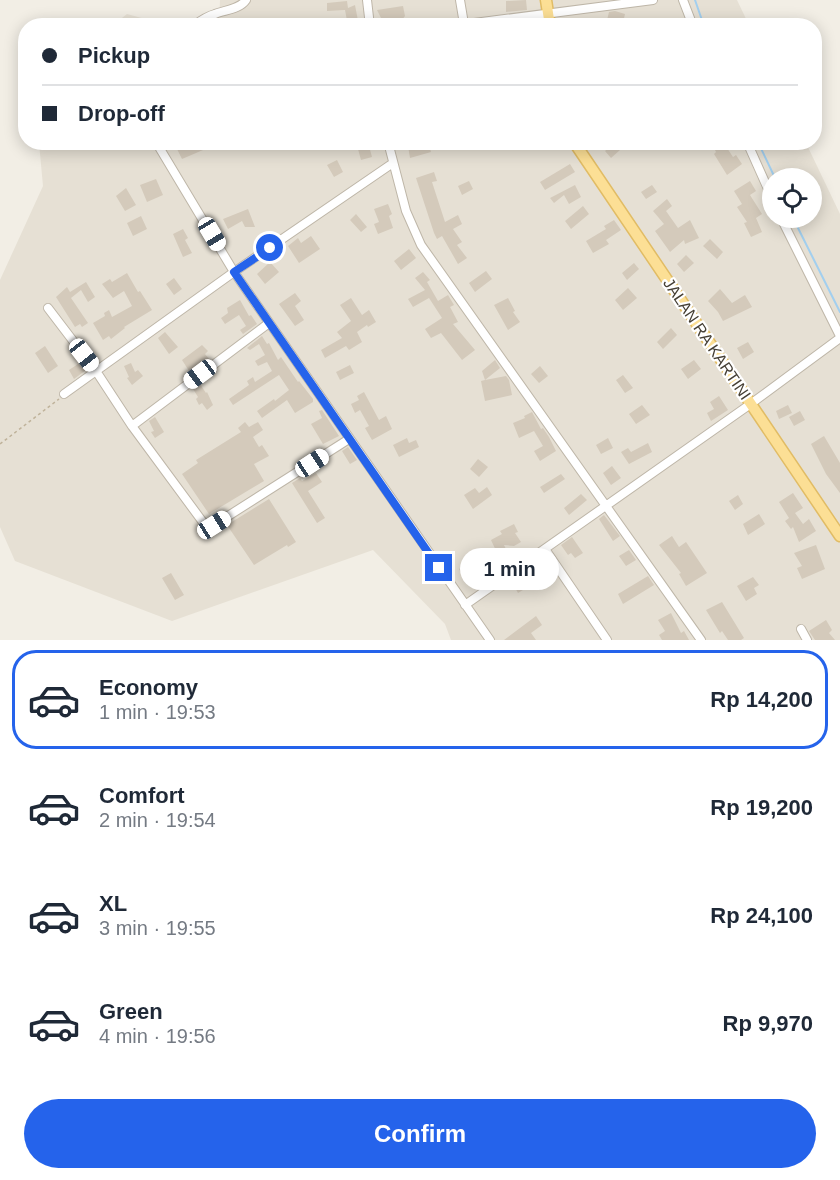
<!DOCTYPE html>
<meta charset="utf-8">
<style>
:root{--surface:#fff;--page:#f6f6f7;--text:#1f2937;--muted:#747a83;--line:#e0e1e3;--accent:#2563eb}
body{margin:0;font-family:Helvetica,sans-serif;background:var(--page);color:var(--text);height:100vh;display:flex;flex-direction:column;font-size:22px;white-space:nowrap}
*{box-sizing:border-box;margin:0}
p{font-size:20px;color:var(--muted)}
.icon{flex:none;width:33px;height:33px;fill:none;stroke:currentColor;stroke-width:2;stroke-linecap:round;stroke-linejoin:round}
.map{position:relative;height:640px;overflow:hidden}
.drawer{display:flex;flex-direction:column;background:var(--surface);flex:1}
.drawer>*{flex:none}
.guide{position:absolute;left:18px;top:18px;width:804px;height:132px;border-radius:24px;box-shadow:0 3px 15px #0003;display:grid;align-content:center;height:132px;padding:0 24px;background:var(--surface)}
.tools{position:absolute;left:762px;top:168px;display:grid;gap:12px}
.tools a{display:grid;place-items:center;width:60px;height:60px;border-radius:50%;background:var(--surface);box-shadow:0 3px 15px #0003;font-size:30px}
.end{position:absolute;width:27px;height:27px;margin:-14px;border:8px solid #2563eb;background:#fff;box-shadow:0 0 0 3px #fff}
.from{border-radius:50%}
.bubble{position:absolute;height:42px;border-radius:21px;background:var(--surface);box-shadow:0 3px 15px #0003;font-size:20px;font-weight:800;line-height:42px;text-align:center}
.car{position:absolute;width:18px;height:36px;margin:-18px -9px;border-radius:8px;box-shadow:0 0 4px 2px #0007;background:linear-gradient(#fff 24%,#345 0 40%,#fff 0 76%,#345 0 86%,#fff 0)}
.guide b{display:flex;align-items:center;gap:21px;height:57px;font-size:22px}
.guide b+b{border-top:2px solid var(--line)}
.guide i{width:15px;height:15px;background:var(--text)}
ul{padding:10px 0 0;list-style:none}
li{display:flex;align-items:center;gap:18px;height:99px;margin:0 12px 9px;padding:0 12px;border:3px solid transparent;border-radius:24px}
li div{flex:1}
li b{display:block;font-size:22px}
li em{font-style:normal;font-weight:800}
li.selected{border-color:var(--accent)}
li>.icon{width:54px;height:54px;stroke-width:1.5}
.action{display:flex;gap:12px;margin-top:auto;padding:12px 24px}
.action a{flex:1;height:69px;border-radius:36px;background:var(--accent);color:#fff;font-size:24px;font-weight:800;line-height:69px;text-align:center}
.map>svg:first-child{display:block}
.residential{fill:#e6e0d4;fill-rule:evenodd}
.lines{fill:none;stroke-linecap:round;stroke-linejoin:round}
.stream{stroke:#a2cfef;stroke-width:2}
.building{fill:#d4cabb}
.minor-casing{stroke:#beb6a8;stroke-width:10}
.major-casing{stroke:#e1bc65;stroke-width:13}
.path{stroke:#bfb29a;stroke-width:1.5;stroke-dasharray:3 3;stroke-linecap:butt}
.minor{stroke:#fff;stroke-width:8}
.major{stroke:#fcdf95;stroke-width:10}
.route{stroke:#2563eb;stroke-width:8}
.labels{text-anchor:middle;dominant-baseline:central;stroke-width:4.5;stroke-linejoin:round;paint-order:stroke}
.street-label{font-size:16px;fill:#453f35;stroke:#fff}
</style>
<div class="map">
<svg width="840" height="640" viewBox="0 0 840 640">
<rect width="100%" height="100%" fill="#f2eee5"/>
<!-- residential -->
<path class="residential" d="M220 0H737L749 25 219 26Z
M127 14 167 25H113Z
M39 143H806L840 214V640H451L445 624 373 550 172 621 15 561 0 527V280L43 186ZM772 178H812V218H772Z"/>
<g class="lines">
<!-- stream -->
<path class="stream" d="M695 0 704 26
M758 142 775 178
M793 218 840 312"/>
</g>
<!-- building -->
<path class="building" d="M526 0 527 10 506 12V1Z
M347 1 348 8 355 5 359 26H348L345 10 327 11V3Z
M403 6 405 16 398 25 385 26 377 10Z
M615 11 625 14 623 23 607 20 609 12Z
M186 142H199L203 150 182 159 177 149Z
M409 142H428L431 152 410 158 408 146H410Z
M711 142H723L733 157 736 155 742 164 727 175 714 154 716 152Z
M614 143 620 150 611 158 605 151Z
M369 146 372 157 361 160 358 149Z
M337 160 343 172 334 177 327 165Z
M570 164 575 172 545 190 540 182Z
M434 172 437 181 432 182 445 222 458 215 462 224 453 229 462 242 457 245 467 258 458 264 442 236 437 239 434 233 416 178Z
M156 179 163 195 147 202 140 185Z
M469 181 473 189 462 195 458 186Z
M750 181 756 191 750 195 762 214 756 218 762 232 751 237 744 223 747 222 737 207 742 204 734 191Z
M575 185 581 197 569 204 564 195 554 203 550 198Z
M652 185 657 192 646 199 641 192Z
M126 188 136 205 125 211 116 196Z
M667 199 672 206 666 211 678 228 690 220 699 238 685 244 684 240 670 252 655 231 664 224 653 211Z
M388 204 392 214 389 216 393 228 378 234 374 224 379 222 374 209Z
M583 206 589 214 571 229 565 221Z
M248 209 255 227H245L242 221 228 229 223 219Z
M356 214 367 227 361 232 350 220Z
M141 216 147 229 133 236 127 223Z
M614 220 621 230 606 240 609 244 593 253 586 241 606 229 604 226Z
M183 229 188 238 185 240 192 253 183 257 173 234Z
M311 236 320 249 299 263 288 246 298 238 301 243Z
M710 239 723 252 717 259 703 246Z
M409 249 416 258 401 270 394 261Z
M686 255 694 263 684 272 677 264Z
M270 262 279 272 265 284 257 274Z
M634 263 639 269 627 280 622 273Z
M486 271 492 279 475 292 469 283Z
M423 272 430 280 427 282 438 301 448 295 454 305 450 307 458 322 453 324 475 350 462 360 441 333 431 338 425 329 442 318 429 298 413 307 408 299 425 290 415 278Z
M127 273 138 292 140 291 152 310 124 327 125 328 111 339 109 336 103 340 93 323 105 316 104 313 109 310 112 317 132 306 124 291 113 298 102 284 110 279 112 282Z
M174 278 182 289 174 295 166 284Z
M86 282 95 297 88 302 81 290 71 298 88 323 82 327 80 324 75 327 56 297 67 287 70 292Z
M628 288 637 298 623 310 615 300Z
M720 289 732 303 745 295 752 307 723 321 718 312 708 301Z
M295 293 301 301 295 306 304 320 295 326 279 304Z
M351 298 362 315 369 310 376 322 368 327 367 325 357 332 362 342 349 350 346 346 325 358 321 350 342 338 337 332 351 321 340 305Z
M508 298 515 311 513 312 520 322 508 330 494 305Z
M240 300 249 316 251 315 257 324 243 334 240 330 246 326 239 315 225 324 221 318 228 313 227 308Z
M671 328 677 335 663 349 657 342Z
M165 332 178 347 169 354 158 338Z
M262 336 267 344 269 343 278 360 281 357 298 382 299 381 313 399V402L295 413 287 400 262 418 257 411 274 399 275 401 289 390 279 375 233 405 229 399 249 385 247 381 253 377 255 382 272 371 267 362 258 366 255 361 265 355 259 344 250 350 247 348Z
M748 342 754 352 743 359 737 348Z
M202 345 208 351 205 354 210 360 191 374 182 360Z
M45 346 58 366 48 373 35 353Z
M495 360 500 368 485 380 506 376 509 380 512 395 485 401 481 381 485 380 482 371Z
M694 360 701 369 688 379 681 369Z
M81 362 86 370 74 379 69 370Z
M131 363 135 372 138 370 143 376 132 385 127 378 129 377 124 366Z
M350 365 354 373 340 380 336 372Z
M540 366 548 376 539 383 531 374Z
M623 375 633 388 625 393 616 380Z
M200 384 206 393 207 392 213 405 207 410 202 403 199 405 196 399 198 397 193 389Z
M364 392 379 420 386 416 392 429 372 440 365 428 369 426 360 410 355 413 351 404 359 400 357 396Z
M719 396 728 410 711 421 707 413 714 409 710 402Z
M642 405 650 415 636 424 629 414Z
M788 405 792 413 779 419 776 411Z
M322 410 339 436 323 444 311 424 322 418 319 411Z
M800 411 805 420 794 426 789 417Z
M532 412 541 429 543 428 549 437 556 451 540 461 534 451 543 446 534 431 519 438 513 423 525 418 524 416Z
M155 417 164 432 155 438 151 432 154 431 149 421Z
M245 422 249 427 258 422 263 430 253 437 259 447 262 445 269 456 254 464 264 481 209 514 182 474 198 463 196 460 241 432 238 428Z
M824 436 840 463V493L826 474 811 444Z
M407 438 409 443 416 440 419 447 399 457 393 445Z
M608 438 613 448 601 454 596 445Z
M648 443 652 452 629 464 621 452 628 448 631 452Z
M348 447 357 460 350 464 342 451Z
M478 459 488 467 479 477 470 469Z
M612 466 621 478 611 485 603 473Z
M316 473 322 482 308 491 325 518 317 523 292 483 300 478 302 481Z
M561 474 565 479 544 493 540 487Z
M487 487 492 495 473 509 464 495 475 488 479 493Z
M793 493 803 508 795 513 803 524 809 519 816 531 799 542 793 527 791 529 785 521 789 518 779 502Z
M581 494 587 500 569 515 564 508Z
M738 495 743 504 735 510 729 501Z
M269 499 296 542 288 547 287 545 254 565 227 525Z
M759 514 765 524 748 535 743 524Z
M604 515 620 536 613 541 599 519Z
M514 524 518 532 515 533 521 542 514 546 504 545 507 551 498 555 491 540 502 534 500 531Z
M672 536 679 547 686 542 707 573 686 586 679 574 681 573 659 545Z
M572 537 583 553 575 558 571 553 568 555 561 545Z
M816 545 825 569 802 579 797 568 802 566 794 553Z
M629 550 636 560 626 566 619 556Z
M468 563 476 574 469 579 466 575 464 577 459 569Z
M540 563 548 582 533 588 531 585 518 593 513 584 521 579 524 583 534 579 530 568Z
M171 573 184 595 175 600 162 578Z
M648 576 654 585 623 604 618 594Z
M753 577 759 585 754 588 757 594 746 601 737 586Z
M722 602 744 638 741 640H728L722 631 720 633 706 610Z
M671 613 681 633 684 631 689 640H662L659 635 665 631 658 620Z
M536 616 542 625 531 633 536 640H504Z
M826 620 832 630 829 633 835 640H815L809 631Z"/>
<g class="lines">
<!-- minor casing -->
<g class="minor-casing">
<path id="minor" d="M367 0 370 26
M460 0 464 24
M683 0 693 26
M193 26C200 21 207 16 215 14 225 10 240 9 246 0
M451 26 653 0
M156 142 234 272 490 640
M388 142 406 211 421 245 701 640
M747 142 772 198
M781 218 840 336
M48 308 96 371 132 426 205 525H214L349 439
M64 394 234 272 393 163
M132 426 269 323
M545 549 607 640
M465 605 752 403 840 338
M801 629 807 640"/>
</g>
<!-- major casing -->
<g class="major-casing">
<path id="major" d="M546 0 550 26
M574 142 840 536"/>
</g>
<!-- path -->
<path class="path" d="M0 444 59 399"/>
<!-- minor -->
<use href="#minor" class="minor"/>
<!-- major -->
<use href="#major" class="major"/>
</g>
<g class="lines">
<!-- route -->
<path class="route" d="M270 248 234 272 439 568"/>
</g>
<g class="labels">
<!-- street labels -->
<g class="street-label">
<text transform="translate(707 339) rotate(56)">JALAN RA KARTINI</text>
</g>
</g>
</svg>
<div class="tools">
<a><svg class="icon" aria-label="locate" viewBox="0 0 24 24"><circle cx="12" cy="12" r="6"/><path d="M12 2v4M12 18v4M2 12h4M18 12h4"/></svg></a>
</div>
<i class="end from" style="left:270px;top:248px"></i>
<i class="end" style="left:439px;top:568px"></i>
<div class="bubble" style="left:460px;top:548px;width:99px">1 min</div>
<i class="car" style="left:212px;top:234px;rotate:149deg"></i>
<i class="car" style="left:84px;top:355px;rotate:142deg"></i>
<i class="car" style="left:200px;top:374px;rotate:233deg"></i>
<i class="car" style="left:312px;top:463px;rotate:57deg"></i>
<i class="car" style="left:214px;top:525px;rotate:58deg"></i>
<div class="guide">
<b><i class="from"></i>Pickup</b>
<b><i></i>Drop-off</b>
</div>
</div>
<section class="drawer">
<ul>
<li class="selected"><svg class="icon" aria-label="car" viewBox="0 0 24 24"><path d="M5 17H2v-5l4-1 3-4h7l3 4 3 1v5h-3M9 17h6M6 11h13"/><circle cx="7" cy="17" r="2"/><circle cx="17" cy="17" r="2"/></svg><div><b>Economy</b><p>1 min · 19:53</p></div><em>Rp 14,200</em></li>
<li><svg class="icon" aria-label="car" viewBox="0 0 24 24"><path d="M5 17H2v-5l4-1 3-4h7l3 4 3 1v5h-3M9 17h6M6 11h13"/><circle cx="7" cy="17" r="2"/><circle cx="17" cy="17" r="2"/></svg><div><b>Comfort</b><p>2 min · 19:54</p></div><em>Rp 19,200</em></li>
<li><svg class="icon" aria-label="car" viewBox="0 0 24 24"><path d="M5 17H2v-5l4-1 3-4h7l3 4 3 1v5h-3M9 17h6M6 11h13"/><circle cx="7" cy="17" r="2"/><circle cx="17" cy="17" r="2"/></svg><div><b>XL</b><p>3 min · 19:55</p></div><em>Rp 24,100</em></li>
<li><svg class="icon" aria-label="car" viewBox="0 0 24 24"><path d="M5 17H2v-5l4-1 3-4h7l3 4 3 1v5h-3M9 17h6M6 11h13"/><circle cx="7" cy="17" r="2"/><circle cx="17" cy="17" r="2"/></svg><div><b>Green</b><p>4 min · 19:56</p></div><em>Rp 9,970</em></li>
</ul>
<div class="action"><a>Confirm</a></div>
</section>
